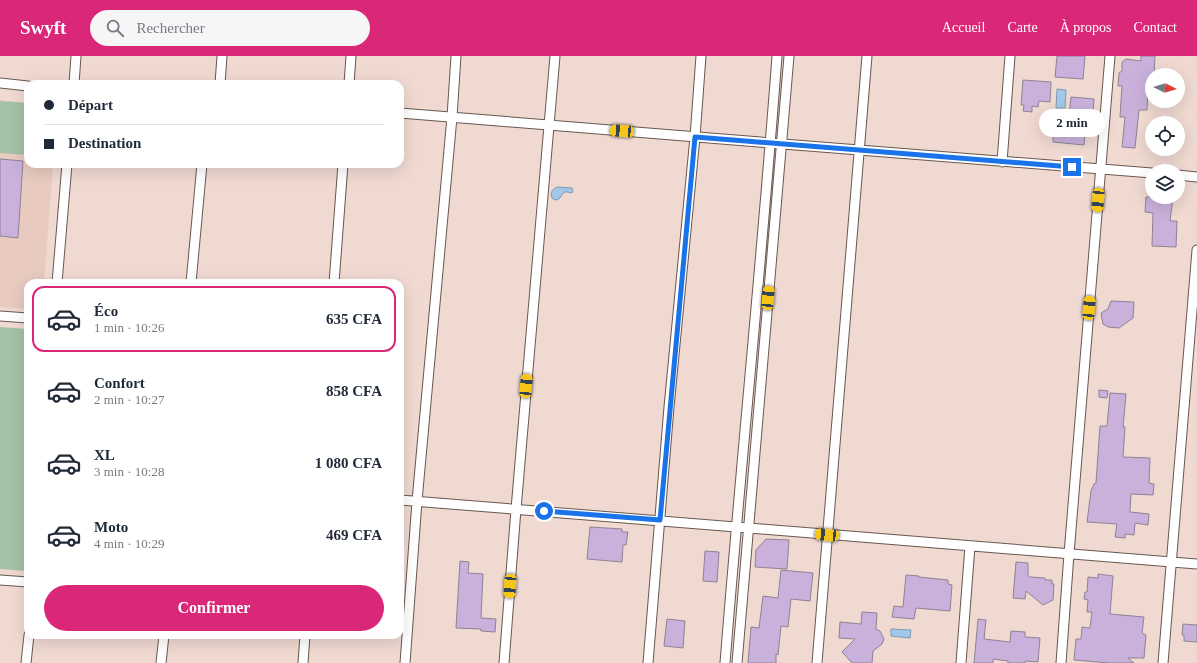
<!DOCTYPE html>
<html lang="fr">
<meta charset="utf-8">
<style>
:root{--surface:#fff;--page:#f6f6f7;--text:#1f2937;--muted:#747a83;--line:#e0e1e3;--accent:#db2777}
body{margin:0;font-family:"Times New Roman",serif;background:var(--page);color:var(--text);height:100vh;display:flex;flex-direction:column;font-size:15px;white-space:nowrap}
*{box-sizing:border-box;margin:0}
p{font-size:13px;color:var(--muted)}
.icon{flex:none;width:22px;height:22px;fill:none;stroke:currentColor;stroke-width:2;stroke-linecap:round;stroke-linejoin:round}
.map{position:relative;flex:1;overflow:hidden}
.details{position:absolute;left:24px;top:223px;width:380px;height:360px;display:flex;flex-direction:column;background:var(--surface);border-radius:12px;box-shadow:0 4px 16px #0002}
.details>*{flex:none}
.top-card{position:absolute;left:24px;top:24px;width:380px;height:88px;border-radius:12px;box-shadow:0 4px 16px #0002;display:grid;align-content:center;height:88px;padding:0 20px;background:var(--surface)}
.needle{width:26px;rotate:95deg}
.fabs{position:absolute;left:1145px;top:12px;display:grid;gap:8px}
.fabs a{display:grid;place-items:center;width:40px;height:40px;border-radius:50%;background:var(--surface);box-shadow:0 4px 16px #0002;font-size:20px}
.end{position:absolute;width:18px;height:18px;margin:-9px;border:5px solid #1a73e8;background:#fff;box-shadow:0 0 0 2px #fff}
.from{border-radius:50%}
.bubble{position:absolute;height:28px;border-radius:14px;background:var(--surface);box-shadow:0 4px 16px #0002;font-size:13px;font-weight:700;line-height:28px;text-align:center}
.car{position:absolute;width:12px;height:24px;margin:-12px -6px;border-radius:5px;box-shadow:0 0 3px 1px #0007;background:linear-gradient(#f5c518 24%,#345 0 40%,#f5c518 0 76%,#345 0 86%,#f5c518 0)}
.top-card b{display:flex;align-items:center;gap:14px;height:38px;font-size:15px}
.top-card b+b{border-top:1px solid var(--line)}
.top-card i{width:10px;height:10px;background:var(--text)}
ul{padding:7px 0 0;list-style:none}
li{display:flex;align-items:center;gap:12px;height:66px;margin:0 8px 6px;padding:0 12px;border:2px solid transparent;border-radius:12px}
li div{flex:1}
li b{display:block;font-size:15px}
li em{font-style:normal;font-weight:700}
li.active{border-color:var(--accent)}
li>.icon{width:36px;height:36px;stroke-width:1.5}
.action{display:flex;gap:8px;margin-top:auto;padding:8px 20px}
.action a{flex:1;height:46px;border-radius:24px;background:var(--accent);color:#fff;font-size:16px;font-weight:700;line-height:46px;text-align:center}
header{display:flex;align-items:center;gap:24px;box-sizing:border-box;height:56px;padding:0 20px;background:var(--accent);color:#fff}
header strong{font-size:19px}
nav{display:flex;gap:22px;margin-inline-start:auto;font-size:14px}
.search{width:280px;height:36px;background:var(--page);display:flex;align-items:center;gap:10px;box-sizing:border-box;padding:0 14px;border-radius:22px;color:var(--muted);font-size:15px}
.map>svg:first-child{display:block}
.built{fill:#e8cabf}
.green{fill:#a4c0a7}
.water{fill:#a1c8e9;stroke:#819ab0}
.building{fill:#c9b1db;stroke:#8c8394}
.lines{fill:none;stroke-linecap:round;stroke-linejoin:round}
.street-casing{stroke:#695750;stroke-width:11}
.street{stroke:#fff;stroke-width:9}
.route{stroke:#1a73e8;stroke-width:5}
</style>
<header>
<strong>Swyft</strong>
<div class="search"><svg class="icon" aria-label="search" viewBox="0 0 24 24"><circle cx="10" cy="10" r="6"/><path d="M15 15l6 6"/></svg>Rechercher</div>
<nav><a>Accueil</a><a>Carte</a><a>À propos</a><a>Contact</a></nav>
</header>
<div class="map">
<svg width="1197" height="607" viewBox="0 0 1197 607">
<rect width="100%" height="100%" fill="#efd9d1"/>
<!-- built -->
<path class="built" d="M0 44 28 47V108H53L44 227H28V253L0 251Z"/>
<!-- green -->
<path class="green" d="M0 45 28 47V99L0 97Z
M0 271 28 273V515L0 513Z"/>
<!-- water -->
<path class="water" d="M1057 33 1066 34 1065 52H1056Z
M557 131 572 132 573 136 570 137 568 136H564L559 143 555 144 552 142C550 136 552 134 557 131Z
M891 573 911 574 910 582 891 580Z"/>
<!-- building -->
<path class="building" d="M1057 0H1085L1083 23 1055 21Z
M1141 0H1155L1154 19H1152V34L1148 33 1147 54H1139L1135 92 1122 91 1125 61H1120L1122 30H1118L1119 17 1122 15V6L1126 3 1141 5Z
M1023 24 1051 26 1050 46 1039 45 1038 51 1032 50V56L1023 55 1024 49H1021Z
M1071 41 1094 43 1093 58 1085 57 1083 78 1085 79 1084 89 1053 86V75L1060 76 1061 60H1069Z
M0 103 23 105 18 182 0 180Z
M1146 141H1173L1170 165H1177L1176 191 1152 190 1153 157 1145 156Z
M1111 245 1134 246 1133 262 1119 272 1108 271 1103 268 1101 257 1108 253Z
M1099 334 1108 335 1107 342 1099 341Z
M1110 337 1126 338 1123 371H1125L1123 401 1150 402 1149 427 1154 428 1153 439 1131 438 1130 456 1149 458 1148 469 1135 467 1134 479 1125 478V482L1115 481 1117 468 1087 466 1091 435 1094 428 1096 427 1100 370H1107Z
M590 471 622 473V476H628L626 489H623L622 506 587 503Z
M766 483 789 484 787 513 755 511 756 494Z
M705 495 719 496 717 526 703 525Z
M460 505 469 506 468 517 483 518 481 562 496 563 495 576 481 575V573L456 572Z
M1016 506 1028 507V519L1030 521 1045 522V524H1052V528H1054L1053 544 1043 549 1026 535 1025 543 1013 542Z
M781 514 813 517 810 545 791 543 788 571 781 570 778 599 776 598V607H748L751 571 759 572 763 540 778 542Z
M1098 518 1113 520 1110 558 1144 561 1142 577 1146 579 1144 602H1128L1134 607H1109L1074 604 1076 583H1081L1082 571 1090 572 1092 556H1087L1088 544 1084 543 1085 536H1087L1088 521 1098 522Z
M906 519 919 520V521L948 524V528L952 529 950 555 916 552 914 563 892 561 894 550 903 551Z
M862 556 877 557 876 573 880 575 884 583 882 588 873 595 872 607H852L842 596 855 583 839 582 840 566 861 568Z
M667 563 685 565 683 592 664 590Z
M978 563 986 564 984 583 1010 586 1011 575 1025 576V581L1040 582 1038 606 1025 605V607H1008V605L993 603V607H974Z
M1183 568 1197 569V586L1184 585V579H1182Z"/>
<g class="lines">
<!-- street casing -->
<g class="street-casing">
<path id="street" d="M0 27 28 30
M74 28 76 0
M220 28 222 0
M349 28 351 0
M400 57C651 78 901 97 1152 117
M1002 106 1010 0
M1178 119 1197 121
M57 227 67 108
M191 227 202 108
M334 227 343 108
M0 260 28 262
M400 444 1197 508
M0 524 28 526
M26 607 29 579
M161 607 164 579
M303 607 305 579
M405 607 417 445 452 61 456 0
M504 607 516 453 555 0
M648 607 669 351 695 81 701 0
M725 607C741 405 762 203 777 0
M737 607 789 0
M817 607 867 0
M961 607 970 490
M1061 607 1069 498 1110 0
M1163 607 1197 194"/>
</g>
<!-- street -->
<use href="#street" class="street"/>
</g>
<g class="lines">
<!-- route -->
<path class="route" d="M544 455 660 464 695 81 1072 111"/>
</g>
</svg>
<div class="fabs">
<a><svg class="needle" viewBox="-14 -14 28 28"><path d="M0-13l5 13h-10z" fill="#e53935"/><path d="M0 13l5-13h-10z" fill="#747a83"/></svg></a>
<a><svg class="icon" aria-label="locate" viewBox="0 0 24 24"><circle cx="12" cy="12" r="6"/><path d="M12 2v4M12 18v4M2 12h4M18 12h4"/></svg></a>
<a><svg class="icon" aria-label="layers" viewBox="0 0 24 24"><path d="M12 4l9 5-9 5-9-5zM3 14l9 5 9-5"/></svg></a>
</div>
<i class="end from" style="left:544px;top:455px"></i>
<i class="end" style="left:1072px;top:111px"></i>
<div class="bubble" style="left:1039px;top:53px;width:66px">2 min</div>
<i class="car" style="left:622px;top:75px;rotate:274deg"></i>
<i class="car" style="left:1098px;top:144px;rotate:185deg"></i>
<i class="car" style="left:768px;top:242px;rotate:5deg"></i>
<i class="car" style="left:1089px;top:252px;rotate:5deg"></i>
<i class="car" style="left:526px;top:330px;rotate:5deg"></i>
<i class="car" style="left:827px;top:479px;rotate:275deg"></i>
<i class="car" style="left:510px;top:530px;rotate:184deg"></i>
<div class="top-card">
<b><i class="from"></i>Départ</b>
<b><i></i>Destination</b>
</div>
<section class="details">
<ul>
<li class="active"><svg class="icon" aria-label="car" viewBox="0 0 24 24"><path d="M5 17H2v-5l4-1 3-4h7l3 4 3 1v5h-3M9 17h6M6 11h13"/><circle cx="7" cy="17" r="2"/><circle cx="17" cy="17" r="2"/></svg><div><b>Éco</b><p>1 min · 10:26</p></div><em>635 CFA</em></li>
<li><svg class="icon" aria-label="car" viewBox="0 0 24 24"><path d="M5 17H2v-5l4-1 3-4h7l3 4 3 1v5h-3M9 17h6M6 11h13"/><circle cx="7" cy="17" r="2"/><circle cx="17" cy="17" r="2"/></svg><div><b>Confort</b><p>2 min · 10:27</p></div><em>858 CFA</em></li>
<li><svg class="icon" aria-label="car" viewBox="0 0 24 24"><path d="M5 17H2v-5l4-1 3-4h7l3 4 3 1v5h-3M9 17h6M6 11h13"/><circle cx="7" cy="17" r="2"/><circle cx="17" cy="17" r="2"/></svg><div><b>XL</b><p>3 min · 10:28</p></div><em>1 080 CFA</em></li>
<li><svg class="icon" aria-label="car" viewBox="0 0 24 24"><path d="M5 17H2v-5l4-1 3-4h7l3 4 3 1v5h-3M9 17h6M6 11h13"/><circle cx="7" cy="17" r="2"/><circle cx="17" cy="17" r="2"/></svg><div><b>Moto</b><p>4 min · 10:29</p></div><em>469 CFA</em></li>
</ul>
<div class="action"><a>Confirmer</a></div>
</section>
</div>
